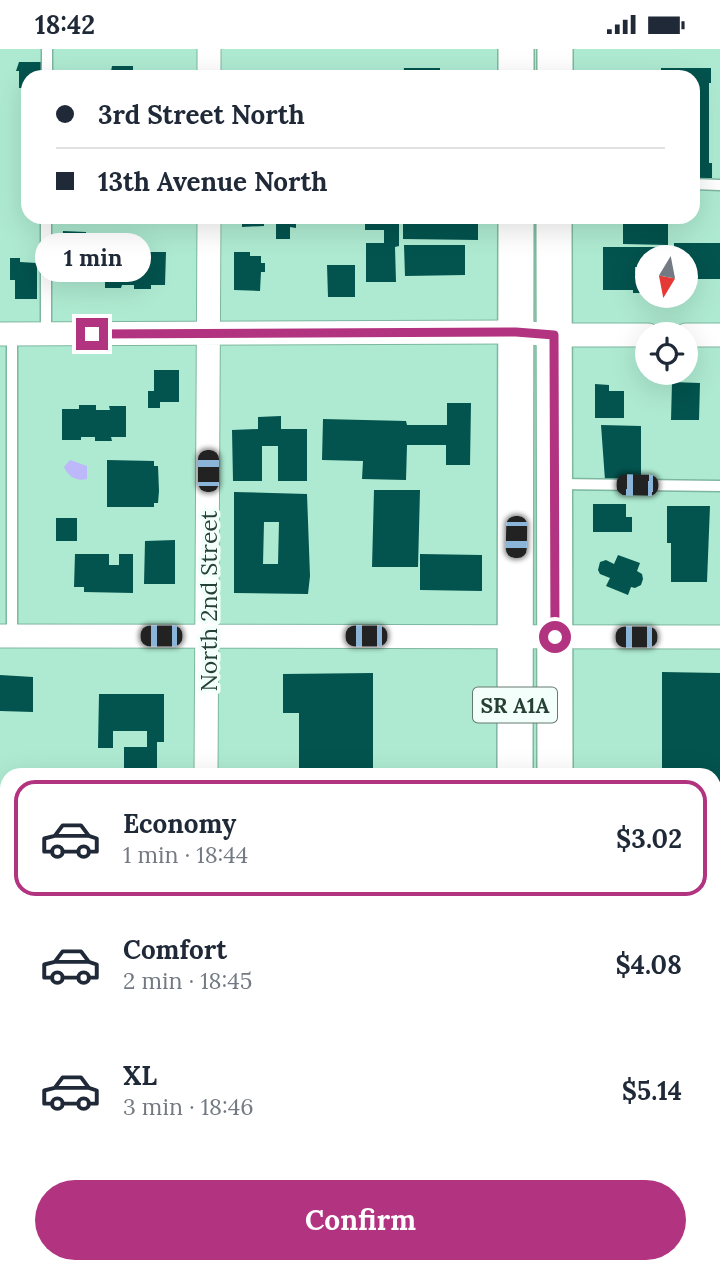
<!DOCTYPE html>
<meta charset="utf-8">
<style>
:root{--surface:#fff;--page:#f6f6f7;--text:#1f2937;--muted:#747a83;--line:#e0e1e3;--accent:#b23380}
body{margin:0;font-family:Lora,serif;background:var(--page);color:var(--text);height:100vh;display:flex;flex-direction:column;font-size:26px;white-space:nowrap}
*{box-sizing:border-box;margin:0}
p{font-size:23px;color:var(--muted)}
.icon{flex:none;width:38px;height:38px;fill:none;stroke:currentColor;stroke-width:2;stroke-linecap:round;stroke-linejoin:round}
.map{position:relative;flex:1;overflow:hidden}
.side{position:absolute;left:0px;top:719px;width:721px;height:506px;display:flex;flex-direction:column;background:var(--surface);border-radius:21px 21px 0 0;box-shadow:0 7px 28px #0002}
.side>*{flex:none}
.top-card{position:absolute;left:21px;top:21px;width:679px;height:154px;border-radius:21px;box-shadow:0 7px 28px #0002;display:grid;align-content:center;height:154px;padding:0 35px;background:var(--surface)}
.needle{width:46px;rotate:190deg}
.tools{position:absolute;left:635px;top:196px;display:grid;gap:14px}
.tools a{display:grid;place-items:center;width:63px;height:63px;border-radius:50%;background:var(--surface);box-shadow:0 7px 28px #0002;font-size:35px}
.end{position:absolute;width:32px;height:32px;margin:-16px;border:9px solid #b23380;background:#fff;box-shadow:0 0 0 4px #fff}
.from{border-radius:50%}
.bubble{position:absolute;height:49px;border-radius:24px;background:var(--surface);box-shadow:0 7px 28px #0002;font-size:23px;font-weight:700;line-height:49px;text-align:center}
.car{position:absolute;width:21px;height:42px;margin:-21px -10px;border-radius:9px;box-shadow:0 0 5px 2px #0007;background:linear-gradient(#222 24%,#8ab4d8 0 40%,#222 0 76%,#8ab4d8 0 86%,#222 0)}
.top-card b{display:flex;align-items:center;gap:24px;height:66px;font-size:26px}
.top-card b+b{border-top:2px solid var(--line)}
.top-card i{width:18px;height:18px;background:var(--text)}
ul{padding:12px 0 0;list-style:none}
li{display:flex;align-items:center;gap:21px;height:116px;margin:0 14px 10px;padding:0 21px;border:4px solid transparent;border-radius:21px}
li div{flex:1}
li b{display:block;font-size:26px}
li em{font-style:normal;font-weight:700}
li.active{border-color:var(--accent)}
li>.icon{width:63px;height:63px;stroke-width:1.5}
.primary-button{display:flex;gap:14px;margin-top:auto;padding:14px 35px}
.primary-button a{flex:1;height:80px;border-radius:42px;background:var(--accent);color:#fff;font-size:28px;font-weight:700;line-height:80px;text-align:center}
.status{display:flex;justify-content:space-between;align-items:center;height:49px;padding:0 35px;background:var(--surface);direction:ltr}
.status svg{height:19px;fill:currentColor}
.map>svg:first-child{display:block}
.water{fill:#bdb8f9}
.building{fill:#03534e;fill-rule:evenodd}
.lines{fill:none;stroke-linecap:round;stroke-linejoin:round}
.service-casing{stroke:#7db7a0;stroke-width:13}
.minor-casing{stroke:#7db7a0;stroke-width:25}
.primary-casing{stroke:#7db7a0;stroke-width:38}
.path{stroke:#729f8c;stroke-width:3.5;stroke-dasharray:7 3.5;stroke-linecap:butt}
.service{stroke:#fff;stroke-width:10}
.minor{stroke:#fff;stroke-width:23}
.primary{stroke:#fff;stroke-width:35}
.route{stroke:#b23380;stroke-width:9}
.labels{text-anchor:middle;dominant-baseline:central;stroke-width:7;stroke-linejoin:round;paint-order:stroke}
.shield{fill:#f3fffa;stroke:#647971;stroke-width:2}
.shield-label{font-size:21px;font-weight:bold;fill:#274036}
.street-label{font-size:23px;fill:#274036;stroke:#f3fffa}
</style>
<div class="status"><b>18:42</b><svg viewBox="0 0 49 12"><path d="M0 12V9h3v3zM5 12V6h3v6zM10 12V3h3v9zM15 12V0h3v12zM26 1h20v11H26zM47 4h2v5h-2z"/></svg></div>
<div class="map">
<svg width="720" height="1224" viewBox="0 0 720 1224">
<rect width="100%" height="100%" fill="#aeead1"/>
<!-- water -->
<path class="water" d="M70 411 87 417V430C76 433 68 427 64 418Z"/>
<!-- building -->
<path class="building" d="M19 13H43V28H28V39H19V22H16Z
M112 17H133V28H110Z
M404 19H440V28H403Z
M661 19H711V34H709V114H712V129H693V28H661Z
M242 168H264V177L242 178Z
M288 168H307V173H296V179L290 178V190H276V172H288Z
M365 168H399V197L395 198 396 233H366V194H384V181H365Z
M403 168 478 171V191L403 190Z
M623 168H668V196L623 195Z
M63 182 86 183 85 210H89L88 224 56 225V202H62Z
M674 194H720V230H686V208H674Z
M404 196H465V226L405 227Z
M603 198H659V208H648V218H635V225H647V244H633V241H603Z
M119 203H137V206H149V203H166L165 236H151V240H134V236H122L121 239H105V207H119Z
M234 203H250V207H261V214H265V223H261L260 242 234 241Z
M10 209H20V213L37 214V250H15V231H10Z
M327 216H355V248H328Z
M154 321H179V353H160V359H148V342H154Z
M672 333 700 334 699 371H671Z
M595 335 609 336V342H624V369H595Z
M447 354H471L470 416H446V396H407L406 431 362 430 363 412 322 411 323 370 406 372 407 376H447Z
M79 356H96V361H110L109 357H126V388H111L112 392H95V388H81V391H62V360H79Z
M281 367V380H307V432H278V397H262V432H233L232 381 258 380V368Z
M601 376 641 377V431H605Z
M107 411 154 412V417H158L159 442 158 454H154V458H107Z
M374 441H420L418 518H372Z
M234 443 307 445 310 527 308 545 234 544ZM264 473H279L278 515H263Z
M593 455H626V468H632V483H593Z
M667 457H710L707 533H671V494H667Z
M56 469H77V492H56Z
M175 491V535H144L145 492Z
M75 505H109V516H119V505H133V544L84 543V538H74Z
M420 505 482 506V542L420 541Z
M618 506 640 514 637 522 642 525 643 530 641 536 635 539 631 538 628 546 606 537 610 529 600 525 598 521 600 513 606 511 614 515Z
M662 623 720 624V733H714V726H662Z
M373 624V726H299V664H283V625Z
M0 626 33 628V663L0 662Z
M99 645H164V693H157V726H124V698H147V682H113V699H98Z
M714 745H720V856H714Z
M716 932H720V987H716Z
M716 1001H720V1024H716Z
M0 1028H7V1093H0Z"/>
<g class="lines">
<!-- service casing -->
<g class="service-casing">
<path id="service" d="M47 28V0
M693 135 720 136
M46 285V168
M558 435 720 437
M12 587V285
M714 1040 720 1041
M464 1224V1218"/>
</g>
<!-- minor casing -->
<g class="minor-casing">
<path id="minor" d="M209 28V0
M0 285 516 283 554 286H648
M686 286H720
M0 587 720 588
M206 726 209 168
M714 888H720
M0 889H7
M0 1190H7
M714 1192H720
M203 1218V1224"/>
</g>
<!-- primary casing -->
<g class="primary-casing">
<path id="primary" d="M516 28V0
M555 28V0
M554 168 555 726
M515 726 516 168
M553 1218V1224
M516 1224V1218"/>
</g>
<!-- path -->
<path class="path" d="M0 864H7
M0 919H7
M0 1158H7"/>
<!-- service -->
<use href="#service" class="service"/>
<!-- minor -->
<use href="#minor" class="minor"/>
<!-- primary -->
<use href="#primary" class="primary"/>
</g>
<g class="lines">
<!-- route -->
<path class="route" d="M92 285 516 283 554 286 555 588"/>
</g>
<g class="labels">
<!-- shield labels -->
<rect class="shield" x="473" y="638.5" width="84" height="35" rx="5"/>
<g class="shield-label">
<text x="515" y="656">SR A1A</text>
</g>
<!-- street labels -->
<g class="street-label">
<text transform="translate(208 552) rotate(-90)">North 2nd Street</text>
</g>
</g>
</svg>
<div class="tools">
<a><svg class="needle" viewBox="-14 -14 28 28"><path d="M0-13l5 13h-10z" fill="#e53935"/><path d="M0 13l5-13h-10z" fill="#747a83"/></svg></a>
<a><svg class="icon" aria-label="locate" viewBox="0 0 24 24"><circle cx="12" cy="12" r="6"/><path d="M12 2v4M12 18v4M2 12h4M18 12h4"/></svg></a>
</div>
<i class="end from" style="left:555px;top:588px"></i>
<i class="end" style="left:92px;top:285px"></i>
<div class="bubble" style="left:35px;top:184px;width:116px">1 min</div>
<i class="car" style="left:208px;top:422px;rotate:0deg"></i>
<i class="car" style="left:637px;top:436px;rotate:271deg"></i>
<i class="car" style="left:516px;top:488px;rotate:181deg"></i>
<i class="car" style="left:161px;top:587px;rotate:270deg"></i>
<i class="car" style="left:366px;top:587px;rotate:270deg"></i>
<i class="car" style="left:636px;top:588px;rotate:270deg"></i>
<div class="top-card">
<b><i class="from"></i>3rd Street North</b>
<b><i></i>13th Avenue North</b>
</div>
<section class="side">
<ul>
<li class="active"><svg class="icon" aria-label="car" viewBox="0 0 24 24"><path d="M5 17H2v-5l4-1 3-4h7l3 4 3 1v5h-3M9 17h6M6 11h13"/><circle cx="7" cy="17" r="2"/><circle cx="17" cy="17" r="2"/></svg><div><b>Economy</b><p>1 min · 18:44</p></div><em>$3.02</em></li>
<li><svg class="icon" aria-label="car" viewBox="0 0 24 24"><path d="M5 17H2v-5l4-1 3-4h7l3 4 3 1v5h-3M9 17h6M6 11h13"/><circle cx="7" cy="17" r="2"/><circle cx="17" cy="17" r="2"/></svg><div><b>Comfort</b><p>2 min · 18:45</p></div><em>$4.08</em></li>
<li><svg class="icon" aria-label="car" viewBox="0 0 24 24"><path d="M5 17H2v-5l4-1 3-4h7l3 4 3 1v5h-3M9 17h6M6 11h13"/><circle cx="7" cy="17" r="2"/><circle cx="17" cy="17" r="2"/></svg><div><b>XL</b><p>3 min · 18:46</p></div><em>$5.14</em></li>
</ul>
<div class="primary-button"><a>Confirm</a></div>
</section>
</div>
